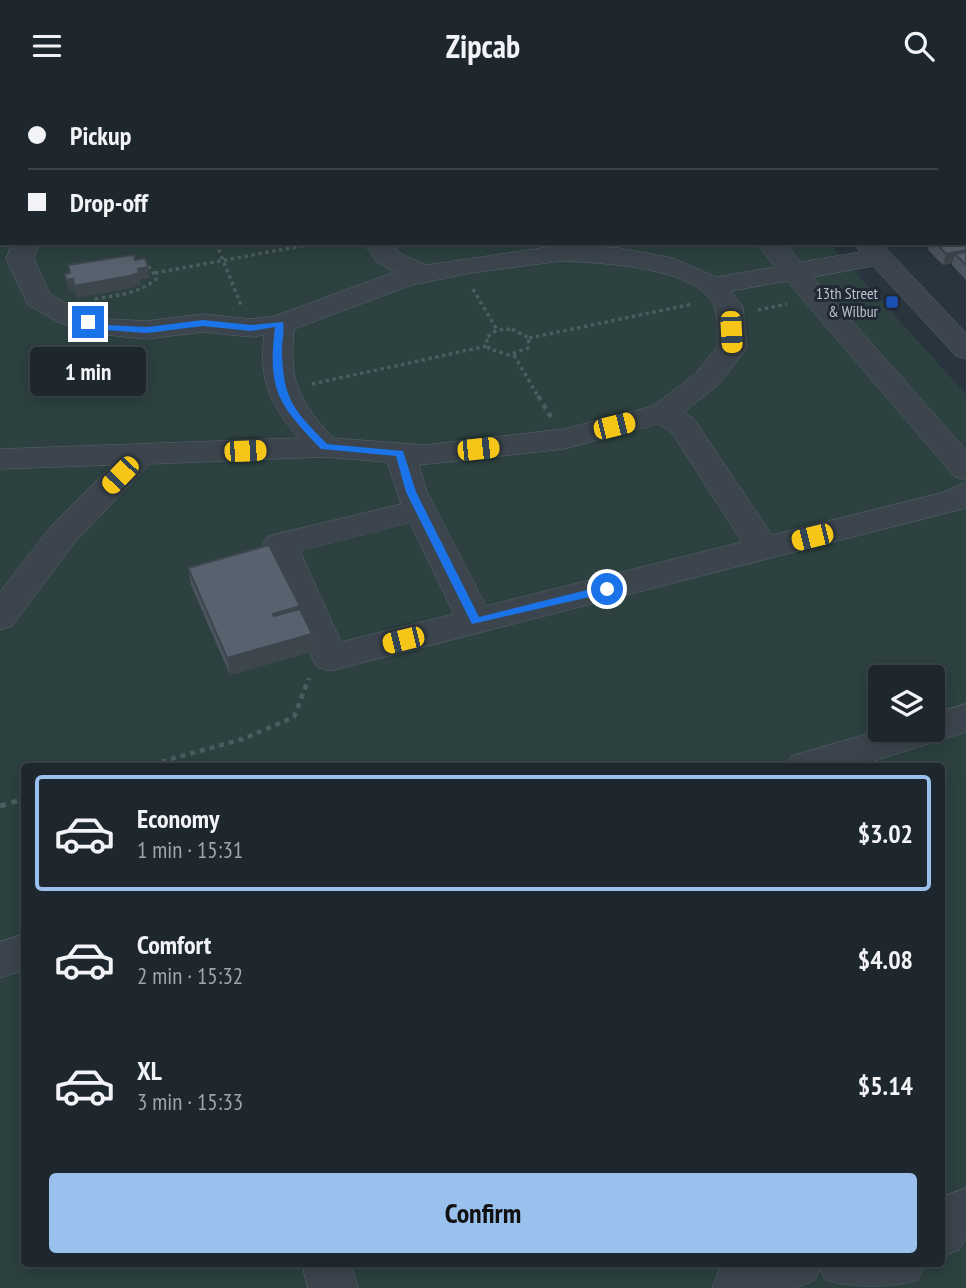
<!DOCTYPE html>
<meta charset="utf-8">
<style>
:root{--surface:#1f272e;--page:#2c333a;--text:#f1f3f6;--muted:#a1a5aa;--line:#3c444a;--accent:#9ac1ed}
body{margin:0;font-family:"PT Sans Narrow",sans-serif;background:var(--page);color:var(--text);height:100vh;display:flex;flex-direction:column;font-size:26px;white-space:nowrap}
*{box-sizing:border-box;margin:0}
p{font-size:23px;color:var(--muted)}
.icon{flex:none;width:38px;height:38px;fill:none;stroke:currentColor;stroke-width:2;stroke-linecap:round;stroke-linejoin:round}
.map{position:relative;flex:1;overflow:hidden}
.side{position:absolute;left:21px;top:672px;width:924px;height:504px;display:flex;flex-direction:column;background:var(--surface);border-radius:7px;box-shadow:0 4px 18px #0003,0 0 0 2px var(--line)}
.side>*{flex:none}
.guide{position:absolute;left:0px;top:0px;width:966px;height:154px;box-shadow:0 4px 18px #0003,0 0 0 2px var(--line);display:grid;align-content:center;height:154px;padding:0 28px;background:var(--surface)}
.tools{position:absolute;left:868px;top:574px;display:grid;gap:14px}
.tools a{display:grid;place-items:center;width:77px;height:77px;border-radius:7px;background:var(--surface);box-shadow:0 4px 18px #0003,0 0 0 2px var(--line);font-size:35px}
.end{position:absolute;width:32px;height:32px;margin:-16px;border:9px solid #1a73e8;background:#fff;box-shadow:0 0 0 4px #fff}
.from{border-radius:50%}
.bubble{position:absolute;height:49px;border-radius:7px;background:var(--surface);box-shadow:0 4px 18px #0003,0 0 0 2px var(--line);font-size:23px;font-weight:700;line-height:49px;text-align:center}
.car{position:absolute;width:21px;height:42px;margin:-21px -10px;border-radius:9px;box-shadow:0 0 5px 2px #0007;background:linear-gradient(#f5c518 24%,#345 0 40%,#f5c518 0 76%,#345 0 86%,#f5c518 0)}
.guide b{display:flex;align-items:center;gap:24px;height:66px;font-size:26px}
.guide b+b{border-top:2px solid var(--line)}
.guide i{width:18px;height:18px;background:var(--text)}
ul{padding:12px 0 0;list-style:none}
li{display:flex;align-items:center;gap:21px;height:116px;margin:0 14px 10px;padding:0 14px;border:4px solid transparent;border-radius:7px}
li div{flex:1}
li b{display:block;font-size:26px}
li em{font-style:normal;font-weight:700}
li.selected{border-color:var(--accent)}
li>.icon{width:63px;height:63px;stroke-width:1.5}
.cta{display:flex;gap:14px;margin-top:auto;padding:14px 28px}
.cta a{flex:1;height:80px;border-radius:7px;background:var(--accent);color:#111;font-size:28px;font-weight:700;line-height:80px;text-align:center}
header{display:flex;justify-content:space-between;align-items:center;height:91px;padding:0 28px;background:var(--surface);font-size:32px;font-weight:700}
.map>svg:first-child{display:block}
.green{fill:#2c4140;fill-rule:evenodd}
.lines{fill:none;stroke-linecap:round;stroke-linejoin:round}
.minor-casing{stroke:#5a636c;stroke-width:1}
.path-far2{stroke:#4b5d5e;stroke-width:3.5;stroke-dasharray:3.5 3.5;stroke-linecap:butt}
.path-far1{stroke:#4b5d5e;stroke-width:4.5;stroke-dasharray:5 5;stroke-linecap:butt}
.path{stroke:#4b5d5e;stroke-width:5;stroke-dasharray:6 6;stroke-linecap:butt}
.minor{fill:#3c454e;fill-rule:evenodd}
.wall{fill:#4b545f}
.shaded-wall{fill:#3d454d}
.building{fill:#57626e;stroke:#3d454d;stroke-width:2}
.route{fill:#1a73e8}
.transit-dot{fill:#1a4fb4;stroke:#212a34;stroke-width:2.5}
.labels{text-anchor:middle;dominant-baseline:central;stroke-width:6;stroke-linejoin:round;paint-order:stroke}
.far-poi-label{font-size:16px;fill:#b9c0c9;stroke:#212a34;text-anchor:end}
</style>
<header><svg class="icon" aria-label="menu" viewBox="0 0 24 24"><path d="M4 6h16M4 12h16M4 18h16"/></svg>Zipcab<svg class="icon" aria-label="search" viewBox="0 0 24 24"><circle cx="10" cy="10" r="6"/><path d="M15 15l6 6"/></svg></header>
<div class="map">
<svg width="966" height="1197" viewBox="0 0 966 1197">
<rect width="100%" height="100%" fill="#29343e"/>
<!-- green -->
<path class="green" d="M0 0H690L691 2H2V152H829L966 303V1197H0ZM880 586H933V639H880ZM24 676H942V1172H24Z"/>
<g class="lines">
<!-- minor casing -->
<g class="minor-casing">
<path id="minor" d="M134 0H158L133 2Z
M283 0H307L308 2H284Z
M709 0H733L734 2H710Z
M884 0H909L910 2H885Z
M964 54H966V70L964 69Z
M13 152H40L34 168 50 203 80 220 108 228 147 230 203 223 251 228 275 225 394 181 376 170 364 152H391L401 163 427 174 562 154 619 157 673 167 716 186 775 176 756 152H784L801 171 860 161 853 152H881L966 242V268L956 265 873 175 813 186 966 359V389L955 386 787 190 731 200 743 216 747 257 718 294 684 321 694 328 772 444 944 401 966 391V417L330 580 317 576 312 567 263 453 268 445 401 413 387 371 324 366 150 373 76 450 12 535 0 539V501L52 434 112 374 0 378V358L298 347C269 312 259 290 264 244L251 246 203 241 147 248 96 243 60 232 28 214 6 168ZM562 170C598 172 702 175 715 218 718 229 717 244 717 256L696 282 653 315 564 338 425 354 333 347C298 309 289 290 294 238L412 194 471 182ZM659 333 672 342 742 451 486 515 427 401 419 374 564 358ZM410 432 454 523 341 551 300 460Z
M966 613V641L855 676H786L791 665 880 639H933V623Z
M24 843V879L0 887V851Z
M966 1097V1147L959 1159 942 1166V1106Z
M302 1172H351L358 1197H308Z
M736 1172H925L918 1189C890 1197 853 1197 825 1189L820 1178 815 1189 797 1197H712L719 1179Z"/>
</g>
<!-- path-far2 -->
<path class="path-far2" d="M216 152 241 214
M155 182 318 152
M473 198 497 239
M844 200 877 202
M95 208C117 204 139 203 156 188L152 179 145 173
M758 219 787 213
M512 238 529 247 528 257 509 264 489 258 486 247 497 239Z
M529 247 693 213
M514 264 539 307
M312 293 487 255"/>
<!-- path-far1 -->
<path class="path-far1" d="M538 305 551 326
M142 676 243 648 294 626 309 587"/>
<!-- path -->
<path class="path" d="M0 715 24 708"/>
<!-- minor -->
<use href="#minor" class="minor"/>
</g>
<!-- wall -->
<path class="wall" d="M966 118V189L952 174V172L943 174 928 159 930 152H964Z
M188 477 300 515V519L312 543 314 560 230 584 191 494Z"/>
<!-- shaded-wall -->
<path class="shaded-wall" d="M863 0H880L879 2H863Z
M966 122V140L964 142V123Z
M966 159V170L955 163 952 172 943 174 946 163Z
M148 176 150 187 140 189 141 193 132 197 77 207 74 195Z
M73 188 75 200 69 201 66 189Z
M300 515 302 532 276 540 273 523Z
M312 543 314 560 230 584 227 567Z"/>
<!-- building -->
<path class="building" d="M794 0H833L834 2H796Z
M916 0H938L940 2H918Z
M964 31H966V42L965 43Z
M964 77H966V89L964 87Z
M966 140V159L946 163 936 152H964V141Z
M966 161V174L955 163Z
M134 164 135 169 145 167 148 176 138 178 139 182 130 185 74 195 73 188 66 189 65 183 70 182 68 174 125 165Z
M269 454 300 515 273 523 274 525 300 518 312 543 227 567 188 477Z"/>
<!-- route -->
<path class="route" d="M88 229 106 234 147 236 203 229 251 234 283 231C285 241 281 253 282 264 284 311 295 320 327 353L403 360 416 401 479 526 607 494 612 498 607 502 472 533 406 401 396 365 321 358C279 314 267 300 275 236L251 240 203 235 147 242 106 239 85 233 84 231Z"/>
<!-- markers -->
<rect class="transit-dot" x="885" y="204" width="14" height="14" rx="3.5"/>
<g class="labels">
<!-- far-poi labels -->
<g class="far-poi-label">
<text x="878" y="202">13th Street<tspan x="878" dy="18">&amp; Wilbur</tspan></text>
</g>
</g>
</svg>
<div class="tools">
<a><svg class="icon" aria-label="layers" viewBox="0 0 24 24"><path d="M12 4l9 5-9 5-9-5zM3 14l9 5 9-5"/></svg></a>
</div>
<i class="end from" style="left:607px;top:498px"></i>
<i class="end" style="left:88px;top:231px"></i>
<div class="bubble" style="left:30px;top:256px;width:116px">1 min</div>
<i class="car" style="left:731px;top:241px;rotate:177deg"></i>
<i class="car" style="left:614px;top:335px;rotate:76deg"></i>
<i class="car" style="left:478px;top:358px;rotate:84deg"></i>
<i class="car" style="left:245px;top:360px;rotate:88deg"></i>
<i class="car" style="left:120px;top:384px;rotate:224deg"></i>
<i class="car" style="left:812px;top:446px;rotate:256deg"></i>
<i class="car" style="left:403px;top:549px;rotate:256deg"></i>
<div class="guide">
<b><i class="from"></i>Pickup</b>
<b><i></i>Drop-off</b>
</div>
<section class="side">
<ul>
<li class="selected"><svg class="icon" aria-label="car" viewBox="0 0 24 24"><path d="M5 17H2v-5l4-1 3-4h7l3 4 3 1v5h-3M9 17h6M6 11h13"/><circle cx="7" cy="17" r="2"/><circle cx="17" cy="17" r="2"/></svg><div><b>Economy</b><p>1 min · 15:31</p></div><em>$3.02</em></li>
<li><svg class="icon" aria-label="car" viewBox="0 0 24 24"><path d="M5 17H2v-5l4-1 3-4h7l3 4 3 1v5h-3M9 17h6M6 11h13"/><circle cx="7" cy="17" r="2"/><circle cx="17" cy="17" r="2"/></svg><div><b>Comfort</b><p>2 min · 15:32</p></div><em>$4.08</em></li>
<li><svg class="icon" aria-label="car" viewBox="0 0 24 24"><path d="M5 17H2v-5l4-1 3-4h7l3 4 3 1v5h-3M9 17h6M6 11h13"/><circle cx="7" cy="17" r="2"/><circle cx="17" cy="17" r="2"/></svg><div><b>XL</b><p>3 min · 15:33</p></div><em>$5.14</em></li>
</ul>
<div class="cta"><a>Confirm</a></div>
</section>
</div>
